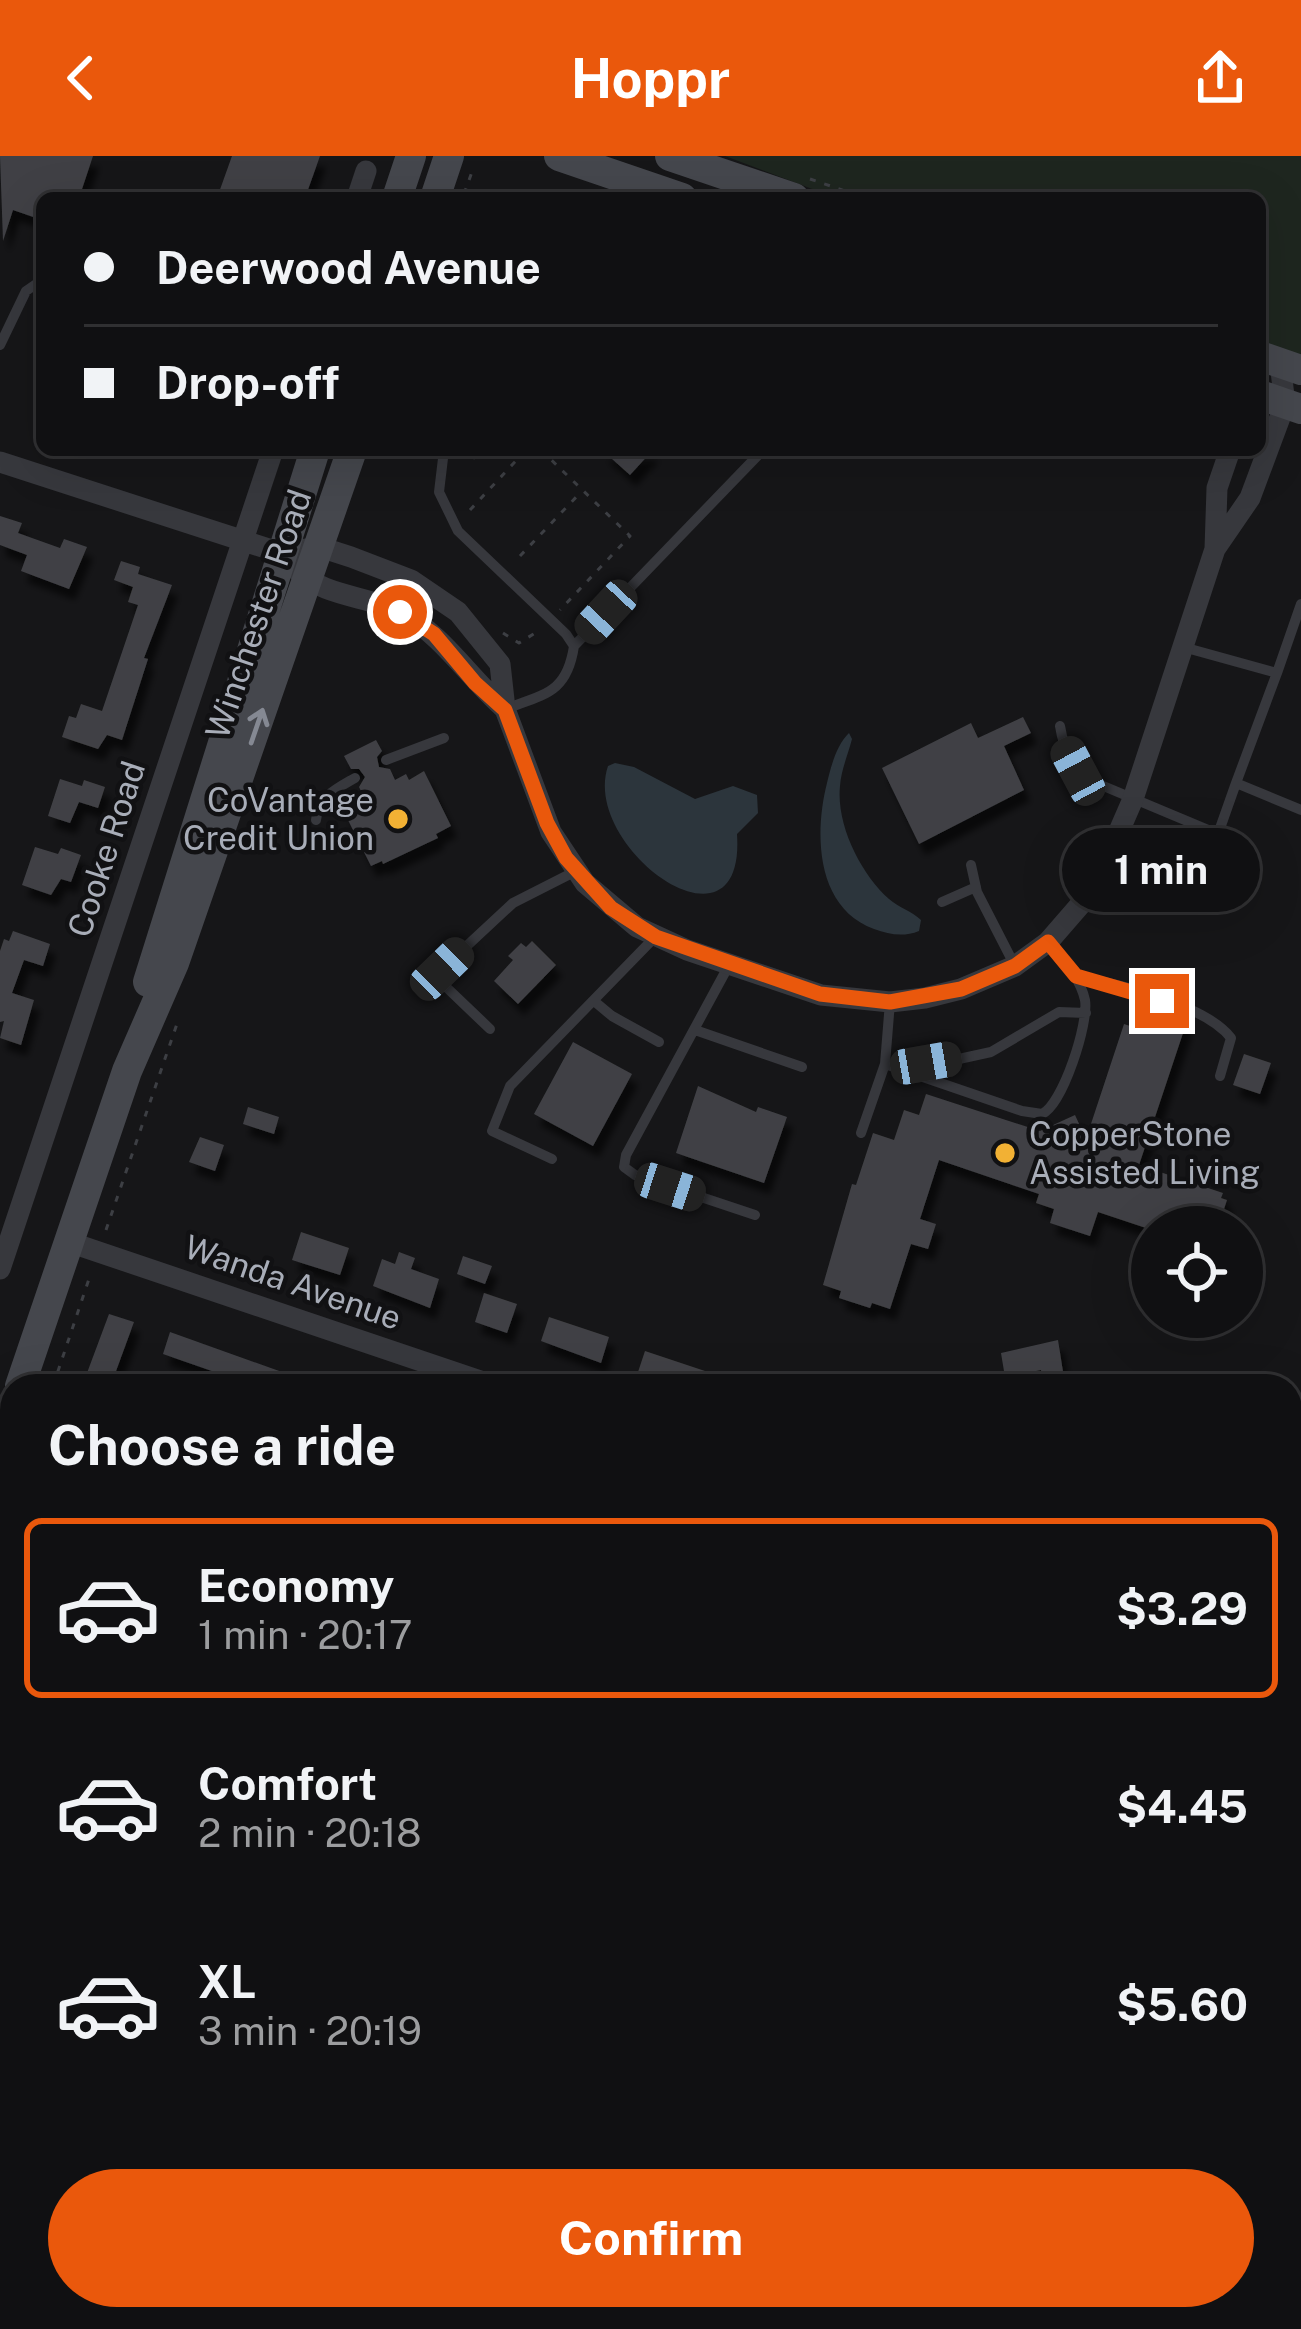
<!DOCTYPE html>
<meta charset="utf-8">
<style>
:root{--surface:#101012;--page:#1e1e20;--text:#f1f3f6;--muted:#9c9d9f;--line:#303032;--accent:#ea580c}
body{margin:0;font-family:"Public Sans",sans-serif;background:var(--page);color:var(--text);height:100vh;display:flex;flex-direction:column;font-size:45px;white-space:nowrap}
*{box-sizing:border-box;margin:0}
p{font-size:39px;color:var(--muted)}
.icon{flex:none;width:66px;height:66px;fill:none;stroke:currentColor;stroke-width:2;stroke-linecap:round;stroke-linejoin:round}
.map{position:relative;flex:1;overflow:hidden}
.panel{position:absolute;left:0px;top:1218px;width:1302px;height:957px;display:flex;flex-direction:column;background:var(--surface);border-radius:36px 36px 0 0;box-shadow:0 12px 48px #0002,0 0 0 3px var(--line)}
.panel>*{flex:none}
.hud{position:absolute;left:36px;top:36px;width:1230px;height:264px;border-radius:18px;box-shadow:0 12px 48px #0002,0 0 0 3px var(--line);display:grid;align-content:center;height:264px;padding:0 48px;background:var(--surface)}
.controls{position:absolute;left:1131px;top:1050px;display:grid;gap:24px}
.controls a{display:grid;place-items:center;width:132px;height:132px;border-radius:50%;background:var(--surface);box-shadow:0 12px 48px #0002,0 0 0 3px var(--line);font-size:60px}
.end{position:absolute;width:54px;height:54px;margin:-27px;border:15px solid #ea580c;background:#fff;box-shadow:0 0 0 6px #fff}
.from{border-radius:50%}
.bubble{position:absolute;height:84px;border-radius:42px;background:var(--surface);box-shadow:0 12px 48px #0002,0 0 0 3px var(--line);font-size:39px;font-weight:700;line-height:84px;text-align:center}
.car{position:absolute;width:36px;height:72px;margin:-36px -18px;border-radius:15px;box-shadow:0 0 9px 3px #0007;background:linear-gradient(#222 24%,#8ab4d8 0 40%,#222 0 76%,#8ab4d8 0 86%,#222 0)}
.hud b{display:flex;align-items:center;gap:42px;height:114px;font-size:45px}
.hud b+b{border-top:3px solid var(--line)}
.hud i{width:30px;height:30px;background:var(--text)}
ul{padding:0;list-style:none}
li{display:flex;align-items:center;gap:36px;height:180px;margin:0 24px 18px;padding:0 24px;border:6px solid transparent;border-radius:18px}
li div{flex:1}
li b{display:block;font-size:45px}
li em{font-style:normal;font-weight:700}
li.on{border-color:var(--accent)}
li>.icon{width:108px;height:108px;stroke-width:1.5}
h2{padding:0 48px;font-size:54px;line-height:144px}
.button{display:flex;gap:24px;margin-top:auto;padding:24px 48px}
.button a{flex:1;height:138px;border-radius:72px;background:var(--accent);color:#fff;font-size:48px;font-weight:700;line-height:138px;text-align:center}
header{display:flex;justify-content:space-between;align-items:center;height:156px;padding:0 48px;background:var(--accent);color:#fff;font-size:54px;font-weight:700}
.map>svg:first-child{display:block}
.green{fill:#1e261f}
.water{fill:#2c353c}
.building{fill:#404145;filter:url(#shadow)}
.lines{fill:none;stroke-linecap:round;stroke-linejoin:round}
.path{stroke:#3d3f44;stroke-width:3;stroke-dasharray:6 9;stroke-linecap:butt}
.service{stroke:#37383d;stroke-width:10}
.minor{stroke:#37383d;stroke-width:21}
.secondary{stroke:#45474d;stroke-width:30}
.oneway{stroke:#858993}
.route{stroke:#ea580c;stroke-width:15}
.poi-dot{fill:#f2b134;stroke:#111113;stroke-width:4.5}
.labels{text-anchor:middle;dominant-baseline:central;stroke-width:9;stroke-linejoin:round;paint-order:stroke}
.street-label{font-size:33px;fill:#a8adb8;stroke:#111113}
.poi-label{font-size:33px;fill:#a8adb8;stroke:#111113;text-anchor:end}
</style>
<header><svg class="icon" aria-label="back" viewBox="0 0 24 24"><path d="M15 5l-7 7 7 7"/></svg>Hoppr<svg class="icon" aria-label="share" viewBox="0 0 24 24"><path d="M12 15V3M7 8l5-5 5 5M5 13v7h14v-7"/></svg></header>
<div class="map">
<svg width="1301" height="2173" viewBox="0 0 1301 2173">
<defs>
<filter id="shadow"><feDropShadow dx="6" dy="11" stdDeviation="3" flood-color="#0009"/></filter>
</defs>
<rect width="100%" height="100%" fill="#161618"/>
<!-- green -->
<path class="green" d="M725 0H1301V200L1260 186V42H836Z"/>
<!-- water -->
<path class="water" d="M849 577 852 583C848 599 841 614 840 630 836 669 861 718 889 743 899 752 912 755 921 764L919 775C904 781 890 779 874 773 816 752 814 678 827 627 831 610 837 588 849 577Z
M615 607 634 611 695 643 733 630 757 639 758 657 737 678C746 811 580 692 608 610Z"/>
<!-- building -->
<path class="building" d="M0 0H93L79 42H42V64L13 54 3 85Z
M232 0H320L305 42H217Z
M602 294H653L630 319Z
M0 360 22 367 18 377 60 392 64 383 87 391 69 433 21 415 27 399 0 389Z
M121 405 140 411 138 418 172 429 144 502 148 503 122 584 107 579 98 593 62 581 69 560 76 562 81 548 102 555 138 449 128 446 133 431 114 424Z
M1023 561 1031 577 1004 590 1024 634 919 688 882 612 971 567 978 582Z
M376 584 382 595 377 601 379 611 390 613 395 624 406 618 409 624 424 615 451 670 436 678 438 682 383 708 382 705 371 710 344 656 355 651 352 644 363 639 359 631 365 621 359 613H351L344 600Z
M60 623 82 630 84 624 105 631 98 652 79 646 70 667 48 660Z
M35 691 58 698 61 692 81 699 71 726 61 723 51 739 22 729Z
M13 775 50 788 43 810 24 804 12 837 34 844 21 889 0 882 4 865 0 866V795L4 783 9 785Z
M532 785 556 809 518 848 494 825 513 804 508 800 521 787 526 791Z
M1137 847 1187 865 1139 1009 1223 1037 1221 1042 1227 1044 1218 1071H1152V1074L1098 1056 1090 1080 1050 1067 1054 1053 1036 1047 1039 1038 939 1004 920 1063 936 1068 928 1093 911 1088 890 1153 872 1147 870 1152 839 1142 841 1135 823 1129 852 1028 856 1029 873 977 894 984 904 954 919 959 926 938 1040 975 1075 959 1086 983 1124 868 1130 870Z
M573 886 632 918 593 990 534 958Z
M1244 898 1271 907 1260 938 1233 929Z
M698 930 756 956 758 951 787 961 764 1027 676 997Z
M248 951 279 961 274 978 243 968Z
M200 981 224 989 215 1015 189 1006Z
M301 1076 349 1092 340 1119 292 1104Z
M399 1096 415 1102 411 1113 439 1123 430 1152 373 1130 382 1103 395 1108Z
M463 1100 492 1110 485 1128 457 1118Z
M484 1137 517 1148 507 1177 475 1166Z
M109 1158 134 1166 112 1226 87 1217Z
M549 1161 609 1181 601 1207 541 1185Z
M170 1176 282 1216 277 1230H255L163 1198Z
M1058 1184 1064 1222 1043 1226 1041 1214 1005 1221 1001 1197Z
M645 1195 705 1215 700 1230H657L658 1226 637 1219Z"/>
<g class="lines">
<!-- path -->
<path class="path" d="M810 23 866 42
M464 38 473 13
M541 294 630 380 560 454
M473 303 476 294
M470 354 526 294
M520 400 581 336
M503 477 519 487 540 474
M106 1074 179 862
M53 1230 91 1117
M0 1388 12 1352"/>
<!-- service -->
<path class="service" d="M0 189 26 135 42 124
M444 294 439 336 458 375 566 478 574 490
M1183 491 1277 517 1236 627
M1277 517 1301 448
M505 553C545 538 567 537 574 490L763 294
M1060 570C1063 591 1073 610 1089 624L1218 678 1236 627 1301 654
M386 604 444 582
M316 664C318 641 336 633 355 622
M971 709 977 736 1015 810
M942 746 976 731
M729 809 626 999 624 1011 635 1019 755 1059
M1076 820C1117 828 1205 848 1231 882L1220 920
M594 845 612 860 659 886
M890 846 885 908 1022 955 1042 958C1063 948 1089 867 1085 844 1080 821 1063 804 1049 787
M490 873 444 829 439 821 442 813 513 747 576 715
M695 874 802 911
M904 915 991 896 1059 856 1086 857
M861 977 885 908
M552 1003 492 975 510 930 655 781
M1290 1373 1301 1377
M1290 1625 1301 1592
M1290 1959 1301 1963
M1290 2013 1301 2017
M1290 2067 1301 2070
M1221 2173 1224 2163"/>
<!-- minor -->
<path class="minor" d="M357 42 366 15
M0 306 281 397 320 391 351 401 411 424 458 456 500 508 505 553 551 676 585 727 637 771 687 794 821 839 890 846 925 842 961 833 1015 810 1048 786 1094 733 1133 643 1215 393 1250 342 1285 248 1280 207
M1215 393 1217 332 1230 294
M298 415C324 441 370 440 402 457 444 480 469 522 505 553
M69 1086 495 1230
M0 1113 273 294
M0 1413 12 1417
M1290 1781 1301 1749
M0 1825 12 1829
M10 2173 13 2163
M295 2173 298 2163
M1156 2173 1159 2163"/>
<!-- secondary -->
<path class="secondary" d="M559 0 682 42
M670 0 794 42
M397 42 411 0
M435 42 449 0
M1260 200 1301 214
M1260 239 1301 253
M148 826 315 294
M20 1230 127 915 174 807 352 294
M0 1290 12 1254"/>
</g>
<!-- one-way arrows -->
<defs><path id="oneway-shaft" d="M-6 0H5M1.5-3L5.5 0L1.5 3" fill="none" stroke-width="1.6" stroke-linecap="round" stroke-linejoin="round" transform="scale(3)"/></defs>
<use class="oneway" href="#oneway-shaft" transform="translate(257 570) rotate(-71)"/>
<g class="lines">
<!-- route -->
<path class="route" d="M400 456 434 478 475 527 505 554 547 667 566 702 611 752 656 781 820 838 890 846 961 833 1015 810 1048 786 1076 820 1162 845"/>
</g>
<!-- markers -->
<g class="poi-dot">
<circle cx="398" cy="663" r="12"/>
<circle cx="1005" cy="997" r="12"/>
</g>
<g class="labels">
<!-- street labels -->
<g class="street-label">
<text transform="translate(258 458) rotate(-71)">Winchester Road</text>
<text transform="translate(106 693) rotate(-72)">Cooke Road</text>
<text transform="translate(293 1126) rotate(19)">Wanda Avenue</text>
</g>
<!-- poi labels -->
<g class="poi-label">
<text x="374" y="644">CoVantage<tspan x="374" dy="38">Credit Union</tspan></text>
<text x="1029" y="978" text-anchor="start">CopperStone<tspan x="1029" dy="38">Assisted Living</tspan></text>
</g>
</g>
</svg>
<div class="controls">
<a><svg class="icon" aria-label="locate" viewBox="0 0 24 24"><circle cx="12" cy="12" r="6"/><path d="M12 2v4M12 18v4M2 12h4M18 12h4"/></svg></a>
</div>
<i class="end from" style="left:400px;top:456px"></i>
<i class="end" style="left:1162px;top:845px"></i>
<div class="bubble" style="left:1062px;top:672px;width:198px">1 min</div>
<i class="car" style="left:606px;top:456px;rotate:223deg"></i>
<i class="car" style="left:1078px;top:615px;rotate:332deg"></i>
<i class="car" style="left:442px;top:813px;rotate:46deg"></i>
<i class="car" style="left:926px;top:907px;rotate:80deg"></i>
<i class="car" style="left:670px;top:1031px;rotate:108deg"></i>
<div class="hud">
<b><i class="from"></i>Deerwood Avenue</b>
<b><i></i>Drop-off</b>
</div>
<section class="panel">
<h2>Choose a ride</h2>
<ul>
<li class="on"><svg class="icon" aria-label="car" viewBox="0 0 24 24"><path d="M5 17H2v-5l4-1 3-4h7l3 4 3 1v5h-3M9 17h6M6 11h13"/><circle cx="7" cy="17" r="2"/><circle cx="17" cy="17" r="2"/></svg><div><b>Economy</b><p>1 min · 20:17</p></div><em>$3.29</em></li>
<li><svg class="icon" aria-label="car" viewBox="0 0 24 24"><path d="M5 17H2v-5l4-1 3-4h7l3 4 3 1v5h-3M9 17h6M6 11h13"/><circle cx="7" cy="17" r="2"/><circle cx="17" cy="17" r="2"/></svg><div><b>Comfort</b><p>2 min · 20:18</p></div><em>$4.45</em></li>
<li><svg class="icon" aria-label="car" viewBox="0 0 24 24"><path d="M5 17H2v-5l4-1 3-4h7l3 4 3 1v5h-3M9 17h6M6 11h13"/><circle cx="7" cy="17" r="2"/><circle cx="17" cy="17" r="2"/></svg><div><b>XL</b><p>3 min · 20:19</p></div><em>$5.60</em></li>
</ul>
<div class="button"><a>Confirm</a></div>
</section>
</div>
